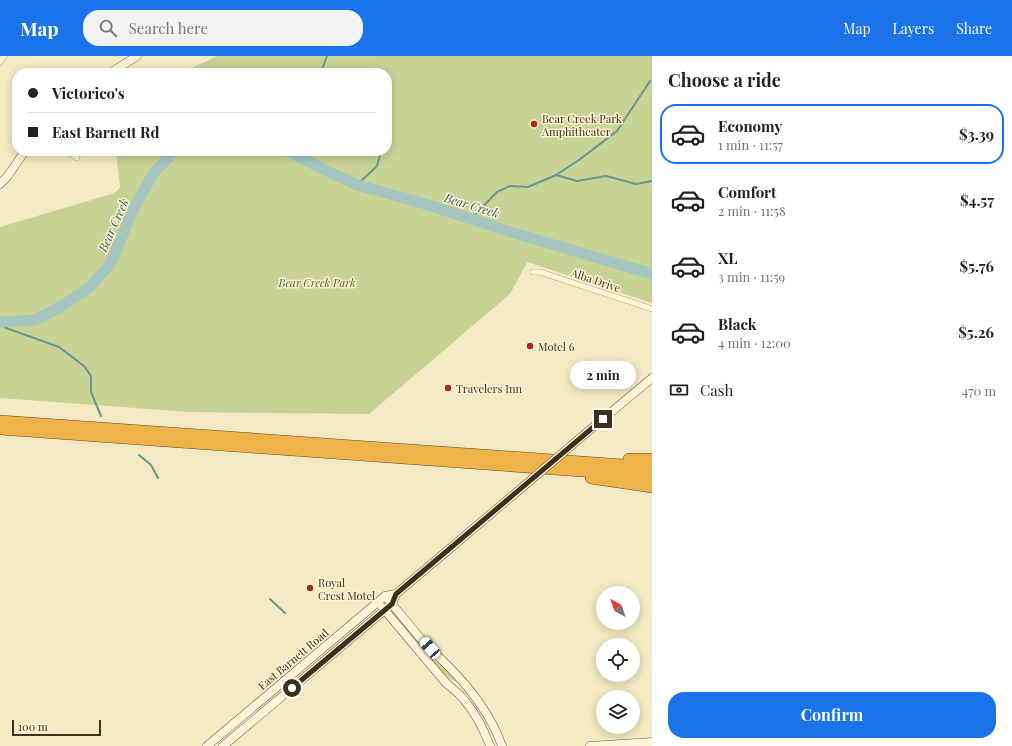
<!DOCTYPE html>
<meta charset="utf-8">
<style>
:root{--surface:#fff;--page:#f2f2f2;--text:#222;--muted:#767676;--line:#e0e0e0;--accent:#1a73e8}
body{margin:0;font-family:"Playfair Display",serif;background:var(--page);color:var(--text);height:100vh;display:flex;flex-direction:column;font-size:15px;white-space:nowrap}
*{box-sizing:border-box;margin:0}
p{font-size:13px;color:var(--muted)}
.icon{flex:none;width:22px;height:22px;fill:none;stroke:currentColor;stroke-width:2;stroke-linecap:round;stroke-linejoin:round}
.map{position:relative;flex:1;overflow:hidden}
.panel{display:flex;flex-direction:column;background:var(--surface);width:360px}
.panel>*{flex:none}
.hud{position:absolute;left:12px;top:12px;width:380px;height:88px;border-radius:16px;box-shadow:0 2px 10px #0003;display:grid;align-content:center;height:88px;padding:0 16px;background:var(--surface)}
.needle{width:26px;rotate:320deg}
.controls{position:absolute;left:596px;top:530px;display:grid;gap:8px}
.controls a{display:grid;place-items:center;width:44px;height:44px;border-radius:50%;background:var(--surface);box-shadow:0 2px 10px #0003;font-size:20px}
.scale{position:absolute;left:12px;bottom:10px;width:89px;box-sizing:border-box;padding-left:4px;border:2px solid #3e301c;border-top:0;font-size:11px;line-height:14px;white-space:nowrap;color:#3e301c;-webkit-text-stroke:3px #faf2d3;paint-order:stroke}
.end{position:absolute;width:18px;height:18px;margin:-9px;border:5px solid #3e301c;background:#fff;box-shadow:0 0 0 2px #fff}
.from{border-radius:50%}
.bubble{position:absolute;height:28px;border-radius:14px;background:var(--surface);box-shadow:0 2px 10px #0003;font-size:13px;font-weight:700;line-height:28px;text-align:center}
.car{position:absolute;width:12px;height:24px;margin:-12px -6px;border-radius:5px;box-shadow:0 0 3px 1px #0007;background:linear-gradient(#fff 24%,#345 0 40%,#fff 0 76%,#345 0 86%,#fff 0)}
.hud b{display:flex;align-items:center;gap:14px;height:38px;font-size:15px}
.hud b+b{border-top:1px solid var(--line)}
.hud i{width:10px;height:10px;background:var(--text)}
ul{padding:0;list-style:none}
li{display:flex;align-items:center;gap:12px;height:60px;margin:0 8px 6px;padding:0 8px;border:2px solid transparent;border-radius:16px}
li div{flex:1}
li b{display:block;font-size:15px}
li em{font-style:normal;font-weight:700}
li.on{border-color:var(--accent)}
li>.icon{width:36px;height:36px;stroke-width:1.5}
h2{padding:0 16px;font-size:18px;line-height:48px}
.pay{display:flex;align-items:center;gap:10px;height:44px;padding:0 16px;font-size:15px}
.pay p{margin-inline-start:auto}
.action{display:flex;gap:8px;margin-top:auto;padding:8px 16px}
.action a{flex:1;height:46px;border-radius:16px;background:var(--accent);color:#fff;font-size:16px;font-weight:700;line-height:46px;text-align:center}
header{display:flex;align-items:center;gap:24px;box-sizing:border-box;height:56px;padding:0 20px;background:var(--accent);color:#fff}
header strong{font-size:19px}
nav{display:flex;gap:22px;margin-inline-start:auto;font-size:14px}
.search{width:280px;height:36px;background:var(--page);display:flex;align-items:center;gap:10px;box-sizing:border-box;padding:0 14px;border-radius:16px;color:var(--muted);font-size:15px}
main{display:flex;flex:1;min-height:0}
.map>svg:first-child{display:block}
.green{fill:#c6d394}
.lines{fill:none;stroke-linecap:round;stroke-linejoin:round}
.stream{stroke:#6a958e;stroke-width:2}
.river{stroke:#a5c6bf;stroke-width:11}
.street-casing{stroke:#907a56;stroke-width:6}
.secondary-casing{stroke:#725b3a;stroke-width:9}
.highway-casing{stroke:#5d472b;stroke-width:12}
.street{stroke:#fdf5d7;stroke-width:5.5}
.secondary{stroke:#fdf5d7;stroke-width:8}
.highway{stroke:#edb349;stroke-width:11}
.secondary-bridge-casing{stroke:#725b3a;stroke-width:9;stroke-linecap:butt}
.secondary-bridge{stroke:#fdf5d7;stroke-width:8}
.route{stroke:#3e301c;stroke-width:5}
.poi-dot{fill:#a7291f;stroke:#faf2d3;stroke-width:1.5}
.labels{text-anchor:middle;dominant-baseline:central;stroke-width:3;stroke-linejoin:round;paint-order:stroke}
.poi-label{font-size:11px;fill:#3e301c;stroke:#faf2d3;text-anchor:start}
.street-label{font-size:11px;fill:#3e301c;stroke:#faf2d3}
.park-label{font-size:11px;font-style:italic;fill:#495d20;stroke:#faf2d3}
.water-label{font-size:12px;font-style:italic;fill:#2a5e5f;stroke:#faf2d3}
</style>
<header>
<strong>Map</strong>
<div class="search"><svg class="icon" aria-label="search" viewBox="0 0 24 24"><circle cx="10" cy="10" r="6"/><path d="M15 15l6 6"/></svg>Search here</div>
<nav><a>Map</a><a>Layers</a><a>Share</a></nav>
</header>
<main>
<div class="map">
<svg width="652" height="690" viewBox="0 0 652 690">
<rect width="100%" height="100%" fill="#f3e9c2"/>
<!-- green -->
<path class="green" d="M218 0H652V247L527 206 510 238 369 358 189 356 0 342V171L115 137 120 131 116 95H387V17H180Z
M434 605C443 608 453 618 458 626 448 624 438 614 434 605Z"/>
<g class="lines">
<!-- stream -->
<path class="stream" d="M321 16 327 0
M556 119 577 125 606 120 636 128 652 125
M357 129 377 110 381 95
M471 163 497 136 510 130 528 131 556 119 579 104 617 75 650 25
M0 268 6 272 59 291 84 310 91 320V336L101 360
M139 399 151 409 158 422
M270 543 285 557"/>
<!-- river -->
<path class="river" d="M288 95 325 114 357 129 422 147 514 177 639 214 652 218
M0 266 35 264 62 250 91 230 111 207 133 154 153 118 174 95"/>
<!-- street casing -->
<g class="street-casing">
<path id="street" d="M0 6 4 0
M67 95 77 102
M533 216H540L652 253"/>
</g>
<!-- secondary casing -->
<g class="secondary-casing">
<path id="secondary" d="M110 17 137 0
M0 128 7 121 25 95
M579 383 652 322
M389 545C403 560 415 577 429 592 436 598 443 605 449 611 472 634 491 659 502 690
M382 551 446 627C453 633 460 638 465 645 476 658 484 674 490 690
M207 690 385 540 396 538
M223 690 392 548 396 538 518 435
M590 690 652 686"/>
</g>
<!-- highway casing -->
<g class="highway-casing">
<path id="highway" d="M0 365 652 411
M0 373 652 420
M629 403H652
M591 422 652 431"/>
</g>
<!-- street -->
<use href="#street" class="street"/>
<!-- secondary -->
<use href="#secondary" class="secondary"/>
<!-- highway -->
<use href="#highway" class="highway"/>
<!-- secondary-bridge casing -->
<g class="secondary-bridge-casing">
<path id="secondary-bridge" d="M518 435 579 383"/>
</g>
<!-- secondary-bridge -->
<use href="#secondary-bridge" class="secondary-bridge"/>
</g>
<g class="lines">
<!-- route -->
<path class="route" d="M292 632 392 548 396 538 603 363"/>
</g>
<!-- markers -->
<g class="poi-dot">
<circle cx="534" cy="68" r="4"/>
<circle cx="530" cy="290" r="4"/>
<circle cx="448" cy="332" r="4"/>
<circle cx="310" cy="532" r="4"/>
</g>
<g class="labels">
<!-- poi labels -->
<g class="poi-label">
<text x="542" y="62">Bear Creek Park<tspan x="542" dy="13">Amphitheater</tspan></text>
<text x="538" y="290">Motel 6</text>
<text x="456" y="332">Travelers Inn</text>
<text x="318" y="526">Royal<tspan x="318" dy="13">Crest Motel</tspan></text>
</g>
<!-- street labels -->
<g class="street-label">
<text transform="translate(596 224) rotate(19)">Alba Drive</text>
<text transform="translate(293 603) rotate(-40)">East Barnett Road</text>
</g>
<!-- park labels -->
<g class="park-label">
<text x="317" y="226">Bear Creek Park</text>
</g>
<!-- water labels -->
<g class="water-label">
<text transform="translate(472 149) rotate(17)">Bear Creek</text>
<text transform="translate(113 169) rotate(-66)">Bear Creek</text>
</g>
</g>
</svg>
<div class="controls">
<a><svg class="needle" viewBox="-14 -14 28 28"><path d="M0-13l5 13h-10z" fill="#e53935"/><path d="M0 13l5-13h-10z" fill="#767676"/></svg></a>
<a><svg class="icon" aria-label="locate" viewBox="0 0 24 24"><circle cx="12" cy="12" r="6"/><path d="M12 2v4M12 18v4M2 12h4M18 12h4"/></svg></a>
<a><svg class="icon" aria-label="layers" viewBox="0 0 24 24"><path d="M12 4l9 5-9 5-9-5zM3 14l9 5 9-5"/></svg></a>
</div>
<div class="scale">100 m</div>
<i class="end from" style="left:292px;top:632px"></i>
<i class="end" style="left:603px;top:363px"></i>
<div class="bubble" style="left:570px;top:305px;width:66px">2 min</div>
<i class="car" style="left:430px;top:592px;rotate:319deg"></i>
<div class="hud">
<b><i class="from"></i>Victorico's</b>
<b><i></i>East Barnett Rd</b>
</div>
</div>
<section class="panel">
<h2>Choose a ride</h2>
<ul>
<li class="on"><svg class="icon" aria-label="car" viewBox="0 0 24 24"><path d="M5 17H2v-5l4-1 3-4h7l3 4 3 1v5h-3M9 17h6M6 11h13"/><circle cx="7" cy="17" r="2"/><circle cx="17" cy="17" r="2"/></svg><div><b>Economy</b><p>1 min · 11:57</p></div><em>$3.39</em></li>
<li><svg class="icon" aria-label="car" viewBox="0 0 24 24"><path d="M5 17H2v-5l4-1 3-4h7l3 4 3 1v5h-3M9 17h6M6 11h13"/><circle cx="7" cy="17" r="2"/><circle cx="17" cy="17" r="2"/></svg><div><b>Comfort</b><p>2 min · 11:58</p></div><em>$4.57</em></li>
<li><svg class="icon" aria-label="car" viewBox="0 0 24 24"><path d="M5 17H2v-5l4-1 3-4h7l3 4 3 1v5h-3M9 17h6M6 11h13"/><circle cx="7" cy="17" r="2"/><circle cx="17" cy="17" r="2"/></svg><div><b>XL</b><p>3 min · 11:59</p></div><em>$5.76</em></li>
<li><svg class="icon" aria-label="car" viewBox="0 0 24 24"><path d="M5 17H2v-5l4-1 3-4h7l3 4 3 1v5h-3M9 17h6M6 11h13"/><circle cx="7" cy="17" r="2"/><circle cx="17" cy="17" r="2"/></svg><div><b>Black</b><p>4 min · 12:00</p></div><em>$5.26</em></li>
</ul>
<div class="pay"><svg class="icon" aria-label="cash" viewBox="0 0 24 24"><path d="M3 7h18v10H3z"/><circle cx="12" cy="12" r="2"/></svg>Cash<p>470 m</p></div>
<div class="action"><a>Confirm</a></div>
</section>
</main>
